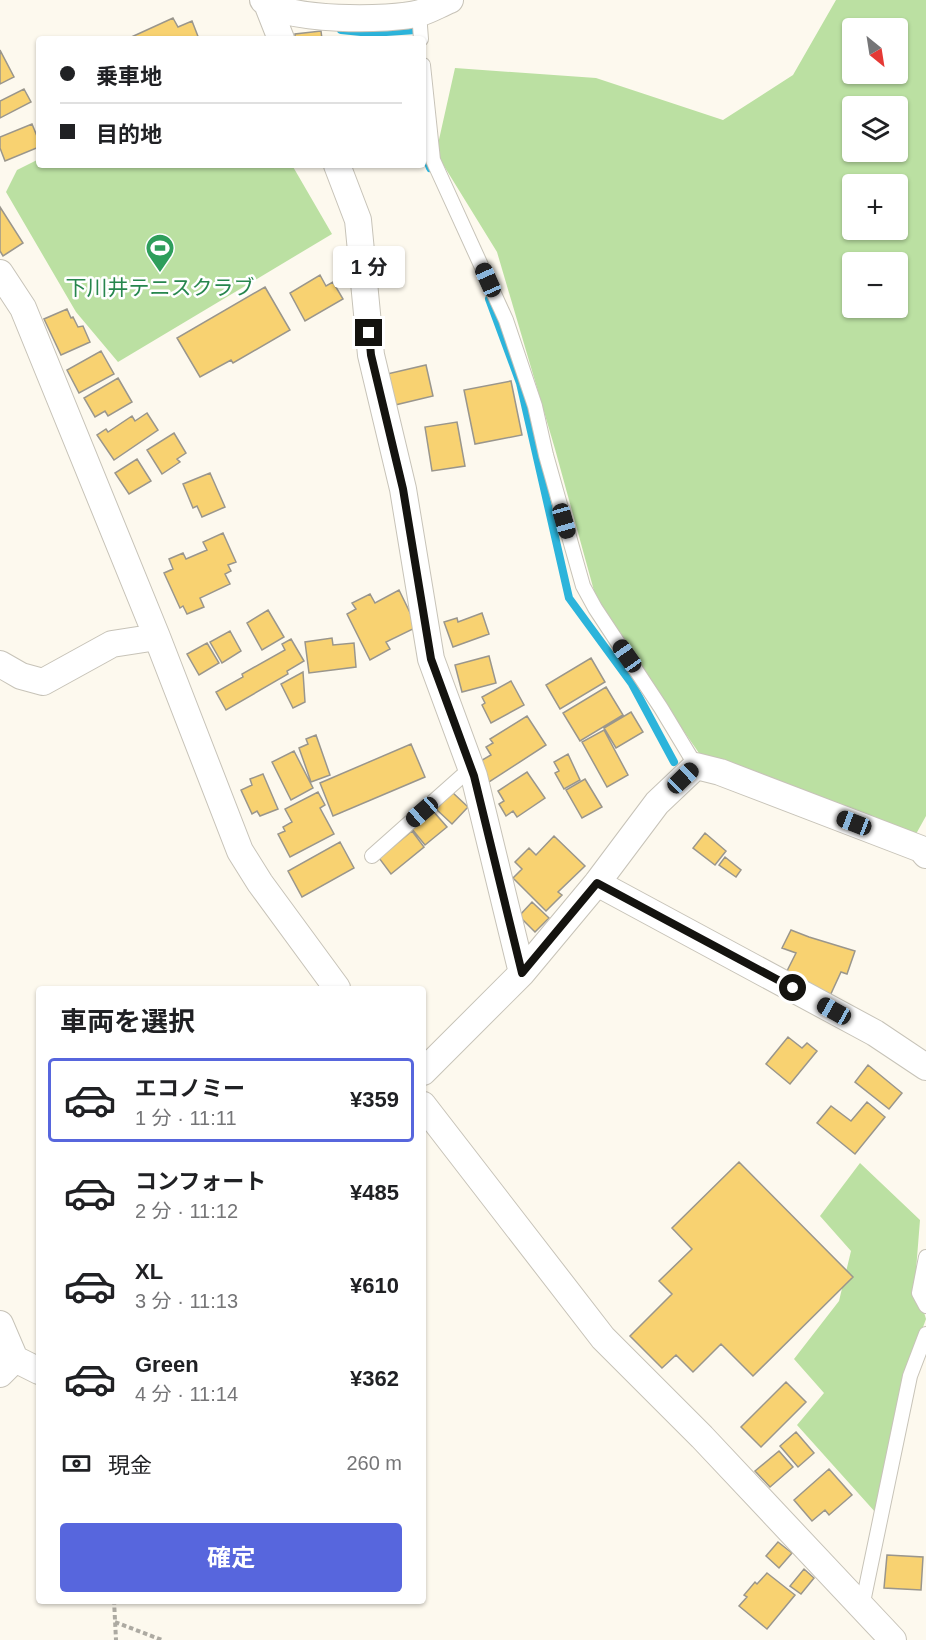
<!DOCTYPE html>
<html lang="ja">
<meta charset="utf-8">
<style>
:root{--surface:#fff;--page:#f6f6f6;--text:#202124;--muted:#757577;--line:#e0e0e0;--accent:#5766dd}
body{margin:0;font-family:Arial,"Noto Sans JP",sans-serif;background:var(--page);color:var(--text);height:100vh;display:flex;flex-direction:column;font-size:22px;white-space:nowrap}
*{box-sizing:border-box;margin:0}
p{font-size:20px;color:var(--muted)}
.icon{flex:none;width:33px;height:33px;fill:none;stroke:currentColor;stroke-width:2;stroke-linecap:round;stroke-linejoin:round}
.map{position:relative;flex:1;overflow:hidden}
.panel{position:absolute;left:36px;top:986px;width:390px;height:618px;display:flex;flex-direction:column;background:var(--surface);border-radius:6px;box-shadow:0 2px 4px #0004}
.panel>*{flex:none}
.top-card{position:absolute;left:36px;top:36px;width:390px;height:132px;border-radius:6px;box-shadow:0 2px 4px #0004;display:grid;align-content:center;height:132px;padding:0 24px;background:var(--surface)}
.needle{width:39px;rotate:150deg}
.tools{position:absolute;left:842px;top:18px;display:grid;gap:12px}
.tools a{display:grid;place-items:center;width:66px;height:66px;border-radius:6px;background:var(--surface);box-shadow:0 2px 4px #0004;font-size:30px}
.end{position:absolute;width:27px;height:27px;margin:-14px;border:8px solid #14130f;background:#fff;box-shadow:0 0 0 3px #fff}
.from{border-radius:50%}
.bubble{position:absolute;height:42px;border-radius:6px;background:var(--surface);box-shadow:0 2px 4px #0004;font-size:20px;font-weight:700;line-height:42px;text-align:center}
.car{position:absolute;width:18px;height:36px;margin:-18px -9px;border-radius:8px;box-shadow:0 0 4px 2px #0007;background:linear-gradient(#222 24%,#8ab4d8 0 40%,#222 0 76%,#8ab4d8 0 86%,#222 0)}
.top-card b{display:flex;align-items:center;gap:21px;height:57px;font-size:22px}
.top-card b+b{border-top:2px solid var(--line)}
.top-card i{width:15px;height:15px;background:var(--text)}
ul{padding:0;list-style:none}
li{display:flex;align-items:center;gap:18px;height:84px;margin:0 12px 9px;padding:0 12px;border:3px solid transparent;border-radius:6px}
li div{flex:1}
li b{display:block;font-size:22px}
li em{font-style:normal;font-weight:700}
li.selected{border-color:var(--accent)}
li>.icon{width:54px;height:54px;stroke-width:1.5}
h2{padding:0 24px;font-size:27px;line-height:72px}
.pay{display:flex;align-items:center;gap:15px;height:66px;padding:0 24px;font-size:22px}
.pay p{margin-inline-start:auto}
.primary-button{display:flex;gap:12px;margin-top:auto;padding:12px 24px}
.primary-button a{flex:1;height:69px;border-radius:6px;background:var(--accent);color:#fff;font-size:24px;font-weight:700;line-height:69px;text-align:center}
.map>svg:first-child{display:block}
.green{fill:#bbe0a2;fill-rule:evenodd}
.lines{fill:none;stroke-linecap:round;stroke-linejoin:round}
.stream{stroke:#2cb4db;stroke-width:8}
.building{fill:#f8d271;stroke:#9a968c;stroke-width:1.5}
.service-casing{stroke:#c7c3b8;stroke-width:16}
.minor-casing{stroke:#c7c3b8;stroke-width:28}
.path{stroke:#adaaa2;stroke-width:4;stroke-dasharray:4.5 3;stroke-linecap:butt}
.service{stroke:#fff;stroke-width:14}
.minor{stroke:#fff;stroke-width:26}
.route{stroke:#14130f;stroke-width:8}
.labels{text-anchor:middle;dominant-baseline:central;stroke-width:5;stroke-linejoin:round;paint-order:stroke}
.leisure-label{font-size:21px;fill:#27864d;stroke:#fff}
</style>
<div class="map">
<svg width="926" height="1640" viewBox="0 0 926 1640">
<rect width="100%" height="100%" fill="#fdf9ee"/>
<!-- green -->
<path class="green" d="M836 0H926V816L916 834 701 756 599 609 555 449 497 252 436 153 455 68 596 78 723 120 793 75ZM852 28H897V74H852ZM852 106H897V152H852ZM852 184H897V230H852ZM852 262H897V308H852Z
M39 159V165H292L332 234 118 362 76 312 6 192 17 170Z
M860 1163 920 1220 915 1283 926 1319 906 1373 876 1513 797 1425 824 1393 794 1359 839 1301 851 1251 820 1216Z"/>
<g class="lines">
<!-- stream -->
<path class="stream" d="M341 30 371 33 416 30V25
M423 150 430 168
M489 299 520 383 569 598 632 684 674 762"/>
</g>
<!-- building -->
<path class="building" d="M173 18 178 27 192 21 199 39H127Z
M321 31 322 39H295V34Z
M0 50 14 77 0 84Z
M24 89 31 102 0 118V101Z
M32 124 39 141V147L5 161 0 148V137Z
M0 207 23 243 3 256 0 251Z
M320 275 326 286 333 282 343 299 305 321 290 293Z
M265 287 290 330 233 363 231 360 200 377 177 338Z
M67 309 71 318 73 317 78 327 83 326 90 342 61 355 44 319Z
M101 351 114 374 79 393 67 370Z
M426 365 433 396 395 405 387 374Z
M118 378 132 402 108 416 105 411 95 417 84 398Z
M511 381 522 435 475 444 464 390Z
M147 413 158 430 114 460 97 435 106 429 108 432 132 416 135 421Z
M457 422 465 466 432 471 425 427Z
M174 433 186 453 177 459 180 462 162 474 147 450Z
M137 459 151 481 129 494 115 473Z
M210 473 225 507 202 517 197 506 193 508 183 484Z
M223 533 236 562 228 565 231 571 225 574 230 584 200 598 204 607 187 614 183 606 180 608 164 573 173 569 169 559 183 553 186 559 207 550 203 542Z
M399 590 417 627 386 642 390 649 370 660 347 614 356 609 352 603 370 594 375 603Z
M268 610 284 637 262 650 247 623Z
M482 613 489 634 453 647 444 622 457 618 458 622Z
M230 631 241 651 222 663 210 642Z
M332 638 333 645 354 643 356 667 309 673 305 642Z
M291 639 304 661 287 671 288 674 226 710 216 692 243 677 242 674 285 650 282 644Z
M207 643 219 663 199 675 187 654Z
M489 656 496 683 462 692 455 665Z
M591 658 605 682 560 709 546 685Z
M303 672 305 702 293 708 281 684Z
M511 681 524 705 491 723 482 705 485 703 482 697Z
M606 687 623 715 580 741 563 713Z
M631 712 643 732 616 748 604 728Z
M527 716 546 745 486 784 477 763 491 755 486 747 493 743 490 739Z
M604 730 628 775 607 787 582 742Z
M316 735 330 775 311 782 299 748 308 744 306 739Z
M411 744 425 777 333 816 320 783Z
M294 751 313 788 291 800 272 762Z
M568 754 580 780 564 789 555 773 559 771 554 762Z
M527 772 545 798 517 817 513 811 506 816 499 804 504 801 498 791Z
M263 774 278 809 260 816 257 811 252 814 241 790 252 785 250 779Z
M585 779 602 807 582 818 566 790Z
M318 792 325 805 320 808 334 834 290 857 278 834 285 831 283 827 292 822 285 809Z
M452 792 468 807 452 824 436 809Z
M433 811 447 827 425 845 412 829Z
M412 831 424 847 391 874 379 858Z
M705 833 726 851 715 865 693 848Z
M554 836 585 866 558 892 562 895 546 911 513 878 522 869 515 862 529 848 536 855Z
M340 842 354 868 302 897 288 871Z
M725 857 741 870 736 877 719 865Z
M532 902 549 918 535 932 519 916Z
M791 930 809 937 855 951 847 974 841 972 829 998 784 977 796 953 782 948Z
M788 1037 802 1048 807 1043 817 1051 790 1084 766 1064Z
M868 1065 902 1093 889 1109 855 1082Z
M867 1102 885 1117 855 1154 817 1123 831 1106 851 1121Z
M739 1162 853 1277 753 1376 721 1344 693 1372 676 1355 662 1368 630 1336 672 1294 659 1281 692 1249 672 1228Z
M786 1382 806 1402 761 1447 741 1427Z
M796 1432 814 1453 798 1467 780 1446Z
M779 1451 793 1467 770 1487 755 1471Z
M829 1469 852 1495 829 1515 825 1510 812 1521 794 1500Z
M778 1542 792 1553 779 1568 766 1556Z
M887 1555 923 1557 921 1590 884 1588Z
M804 1569 814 1578 801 1594 790 1586Z
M767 1573 795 1595 767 1629 739 1606 747 1597 744 1595 755 1582 757 1584Z"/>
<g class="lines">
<!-- service casing -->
<g class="service-casing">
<path id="service" d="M419 13 421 39
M423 65 433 160 506 320 535 406 546 455 583 586 595 608 661 708 696 766
M372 856 471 768
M926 1257 919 1293 926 1306
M862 1607 910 1376 926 1334"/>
</g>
<!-- minor casing -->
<g class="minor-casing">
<path id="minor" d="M263 0C282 22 392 21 420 13 430 10 440 4 450 0
M268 6 281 39
M337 165 358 220 371 355 403 489 431 659 474 776 522 973
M0 273 23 308 157 637 240 851 260 883 337 988
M0 664 21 676 43 682 112 644 157 637
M597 883 875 1033 926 1067
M423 1072 522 973 597 883 657 803 696 766 720 772 921 849 926 855
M423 1105 603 1338 702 1437 893 1640
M0 1324 15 1359
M0 1374 15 1359 39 1371"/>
</g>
<!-- path -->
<path class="path" d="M114 1600 116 1640
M115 1622 162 1640"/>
<!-- service -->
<use href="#service" class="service"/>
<!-- minor -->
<use href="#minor" class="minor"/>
</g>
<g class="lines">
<!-- route -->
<path class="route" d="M369 333 371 355 403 489 431 659 474 776 522 973 597 883 793 988"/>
</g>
<!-- icons -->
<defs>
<g id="stadium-pin" transform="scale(1.5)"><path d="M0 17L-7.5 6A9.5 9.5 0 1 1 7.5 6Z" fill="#2e9e5b" stroke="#fff"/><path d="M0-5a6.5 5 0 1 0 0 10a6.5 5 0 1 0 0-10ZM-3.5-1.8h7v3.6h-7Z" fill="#fff"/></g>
</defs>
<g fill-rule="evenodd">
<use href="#stadium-pin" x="160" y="248"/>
</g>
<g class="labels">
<!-- leisure labels -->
<g class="leisure-label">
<text x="160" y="287">下川井テニスクラブ</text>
</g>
</g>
</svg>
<div class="tools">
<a><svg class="needle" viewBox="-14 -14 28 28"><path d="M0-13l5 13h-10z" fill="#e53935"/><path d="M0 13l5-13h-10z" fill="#757577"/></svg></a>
<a><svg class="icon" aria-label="layers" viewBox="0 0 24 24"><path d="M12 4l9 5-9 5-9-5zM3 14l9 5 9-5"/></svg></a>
<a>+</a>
<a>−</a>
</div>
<i class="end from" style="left:793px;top:988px"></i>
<i class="end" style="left:369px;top:333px"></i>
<div class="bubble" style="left:333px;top:246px;width:72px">1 分</div>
<i class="car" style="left:488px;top:280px;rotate:336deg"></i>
<i class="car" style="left:564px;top:521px;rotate:164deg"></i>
<i class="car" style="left:627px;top:656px;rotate:325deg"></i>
<i class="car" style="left:683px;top:778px;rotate:46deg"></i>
<i class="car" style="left:422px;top:812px;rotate:229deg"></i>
<i class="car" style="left:854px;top:823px;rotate:291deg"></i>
<i class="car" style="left:834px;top:1011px;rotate:299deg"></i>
<div class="top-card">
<b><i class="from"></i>乗車地</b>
<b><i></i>目的地</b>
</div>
<section class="panel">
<h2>車両を選択</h2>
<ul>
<li class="selected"><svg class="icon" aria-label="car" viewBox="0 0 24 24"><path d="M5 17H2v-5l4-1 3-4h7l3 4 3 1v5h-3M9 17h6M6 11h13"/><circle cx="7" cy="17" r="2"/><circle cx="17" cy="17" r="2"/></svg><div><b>エコノミー</b><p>1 分 · 11:11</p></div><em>¥359</em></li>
<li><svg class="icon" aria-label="car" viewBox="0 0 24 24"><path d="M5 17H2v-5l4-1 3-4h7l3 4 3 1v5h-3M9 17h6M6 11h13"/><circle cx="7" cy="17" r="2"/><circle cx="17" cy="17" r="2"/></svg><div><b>コンフォート</b><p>2 分 · 11:12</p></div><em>¥485</em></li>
<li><svg class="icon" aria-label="car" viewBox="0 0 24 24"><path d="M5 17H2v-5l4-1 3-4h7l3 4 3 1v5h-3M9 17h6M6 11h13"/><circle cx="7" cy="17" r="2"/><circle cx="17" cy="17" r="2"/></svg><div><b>XL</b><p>3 分 · 11:13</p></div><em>¥610</em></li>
<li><svg class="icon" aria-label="car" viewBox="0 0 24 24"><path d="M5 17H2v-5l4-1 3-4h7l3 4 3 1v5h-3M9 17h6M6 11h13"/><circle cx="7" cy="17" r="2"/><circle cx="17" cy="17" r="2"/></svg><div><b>Green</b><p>4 分 · 11:14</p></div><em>¥362</em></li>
</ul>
<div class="pay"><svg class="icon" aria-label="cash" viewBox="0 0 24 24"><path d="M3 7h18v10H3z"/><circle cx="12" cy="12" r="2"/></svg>現金<p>260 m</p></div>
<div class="primary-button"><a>確定</a></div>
</section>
</div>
